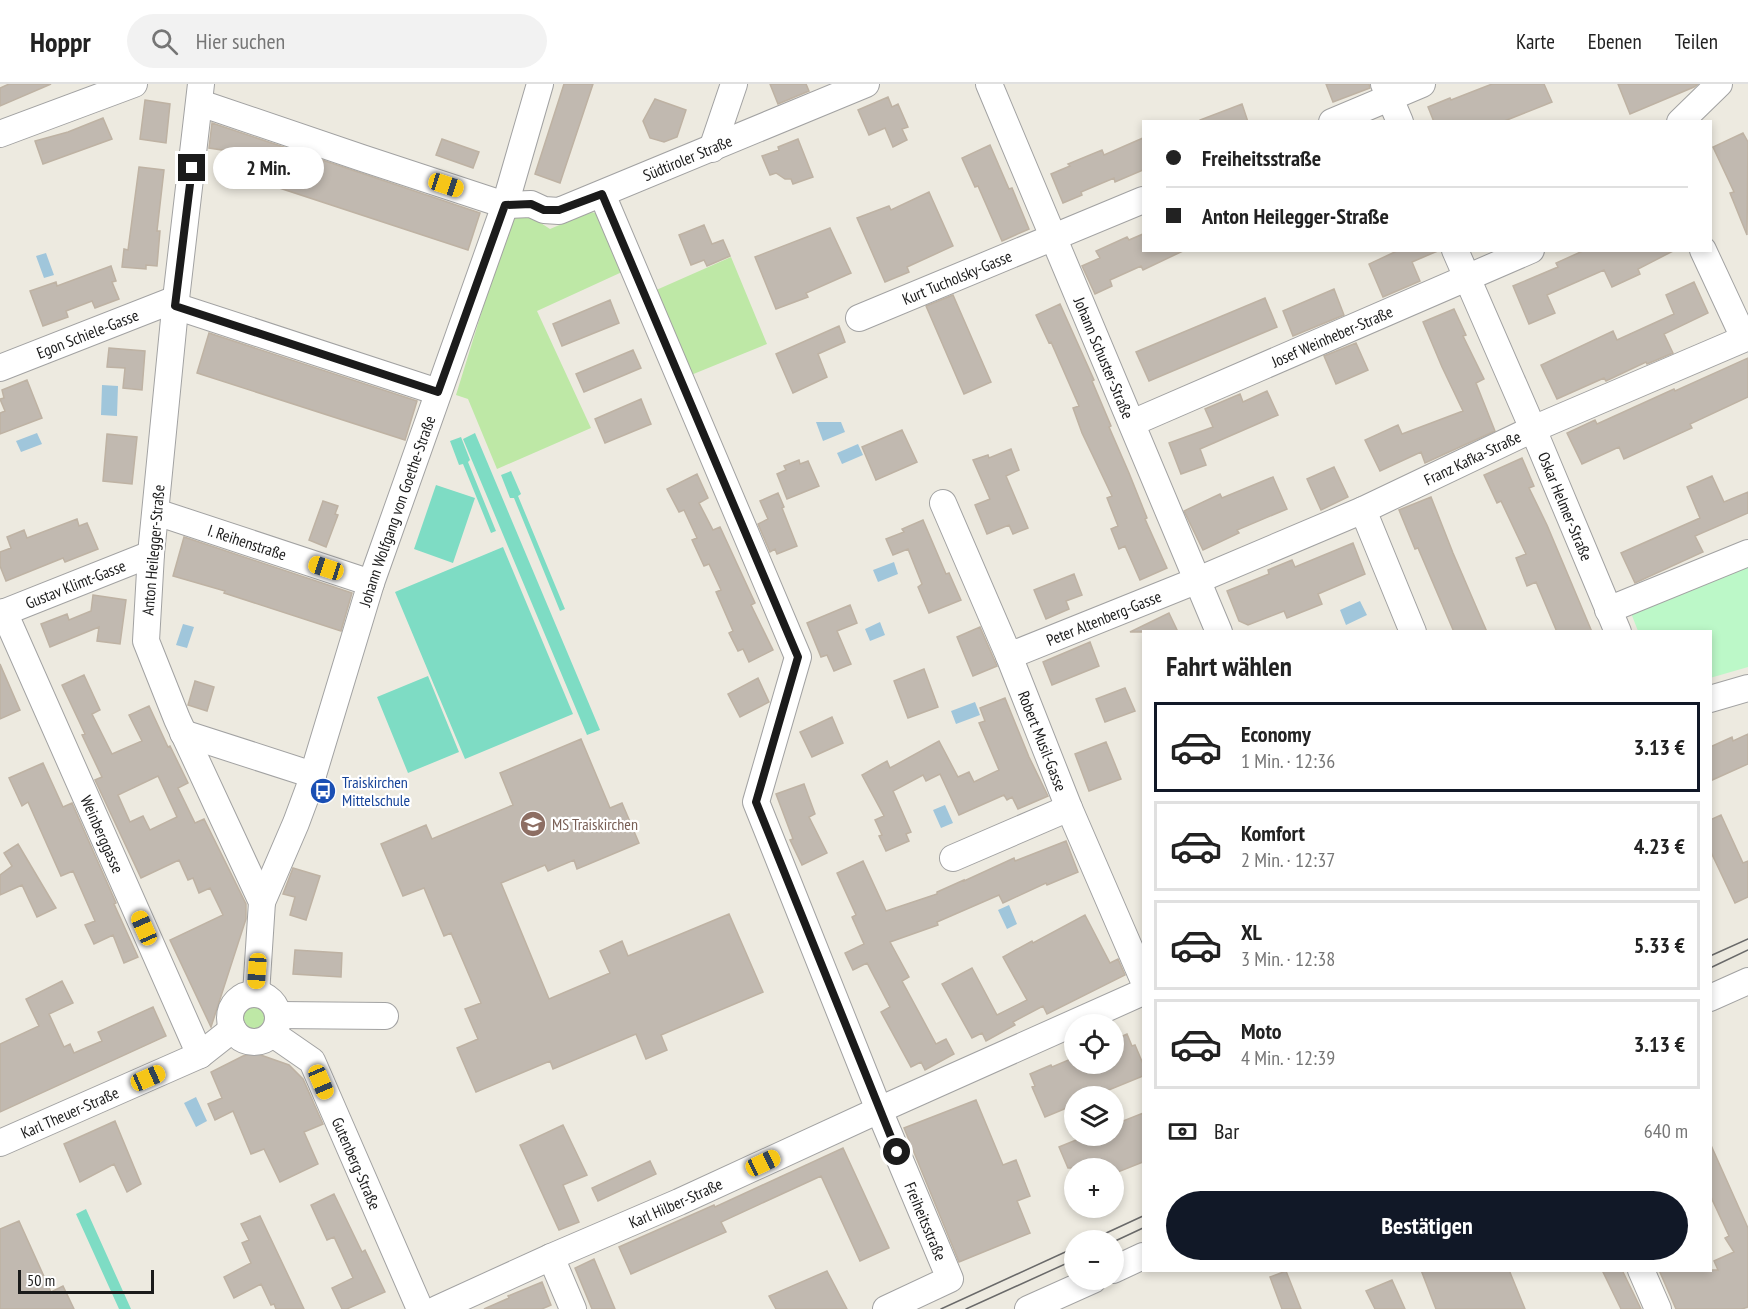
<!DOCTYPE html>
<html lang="de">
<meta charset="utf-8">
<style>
:root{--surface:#fff;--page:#f2f2f2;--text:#222;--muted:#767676;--line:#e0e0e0;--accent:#111827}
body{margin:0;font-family:"PT Sans Narrow",sans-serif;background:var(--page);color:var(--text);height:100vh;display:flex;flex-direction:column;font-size:22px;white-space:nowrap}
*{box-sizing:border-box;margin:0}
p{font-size:20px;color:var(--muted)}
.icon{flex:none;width:33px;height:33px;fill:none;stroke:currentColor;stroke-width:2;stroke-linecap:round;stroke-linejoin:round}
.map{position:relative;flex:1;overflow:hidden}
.drawer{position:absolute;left:1142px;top:546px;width:570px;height:642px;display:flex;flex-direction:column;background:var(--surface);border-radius:0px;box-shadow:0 3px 9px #0003}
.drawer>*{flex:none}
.hud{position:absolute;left:1142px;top:36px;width:570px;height:132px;border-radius:0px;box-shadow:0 3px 9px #0003;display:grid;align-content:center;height:132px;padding:0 24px;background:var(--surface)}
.buttons{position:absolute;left:1064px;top:930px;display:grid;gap:12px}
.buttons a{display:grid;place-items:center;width:60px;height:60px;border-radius:50%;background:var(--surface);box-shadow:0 3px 9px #0003;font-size:30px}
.scale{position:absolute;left:18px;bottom:15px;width:136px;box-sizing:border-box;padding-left:6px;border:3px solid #1b1b1b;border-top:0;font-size:16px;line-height:21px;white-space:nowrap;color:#1b1b1b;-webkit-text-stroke:4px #fff;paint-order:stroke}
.end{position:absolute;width:27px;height:27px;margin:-14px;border:8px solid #1b1b1b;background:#fff;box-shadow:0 0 0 3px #fff}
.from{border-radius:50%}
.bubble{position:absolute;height:42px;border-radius:21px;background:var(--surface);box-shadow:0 3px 9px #0003;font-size:20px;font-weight:800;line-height:42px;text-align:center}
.car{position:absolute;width:18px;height:36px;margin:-18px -9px;border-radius:8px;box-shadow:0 0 4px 2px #0007;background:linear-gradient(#f5c518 24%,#345 0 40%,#f5c518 0 76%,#345 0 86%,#f5c518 0)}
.hud b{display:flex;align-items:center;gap:21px;height:57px;font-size:22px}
.hud b+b{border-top:2px solid var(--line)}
.hud i{width:15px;height:15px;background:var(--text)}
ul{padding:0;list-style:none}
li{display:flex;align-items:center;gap:18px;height:90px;margin:0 12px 9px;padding:0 12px;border:3px solid var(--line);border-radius:0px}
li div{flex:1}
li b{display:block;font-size:22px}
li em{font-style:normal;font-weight:800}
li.current{border-color:var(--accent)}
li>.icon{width:54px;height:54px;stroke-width:1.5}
h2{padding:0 24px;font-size:27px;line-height:72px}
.pay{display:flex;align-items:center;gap:15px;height:66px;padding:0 24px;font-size:22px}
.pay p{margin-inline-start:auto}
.button{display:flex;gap:12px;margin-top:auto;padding:12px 24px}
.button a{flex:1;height:69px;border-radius:36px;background:var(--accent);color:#fff;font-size:24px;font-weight:800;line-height:69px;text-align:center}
header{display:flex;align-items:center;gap:36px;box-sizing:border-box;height:84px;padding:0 30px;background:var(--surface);border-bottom:2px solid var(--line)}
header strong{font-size:28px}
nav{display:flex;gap:33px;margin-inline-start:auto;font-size:21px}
.search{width:420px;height:54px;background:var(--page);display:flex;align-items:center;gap:15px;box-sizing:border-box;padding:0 21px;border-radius:33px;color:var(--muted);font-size:22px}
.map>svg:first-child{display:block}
.grass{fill:#bee8a6}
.park{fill:#bcf8c8}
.pitch{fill:#7edcc4}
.water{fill:#a0c6db}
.building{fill:#c1b9b0;stroke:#beb2a3;stroke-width:1.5;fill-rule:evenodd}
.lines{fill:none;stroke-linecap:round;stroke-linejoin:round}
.minor-casing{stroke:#a2a2a2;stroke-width:28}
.minor{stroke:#fff;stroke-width:26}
.tram{stroke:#696969;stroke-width:1.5}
.route{stroke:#1b1b1b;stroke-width:8}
.labels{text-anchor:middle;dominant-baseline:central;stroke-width:4.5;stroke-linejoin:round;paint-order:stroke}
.street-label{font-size:16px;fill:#1b1b1b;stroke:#fff}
.transit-label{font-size:16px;fill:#164399;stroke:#fff;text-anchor:start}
.education-label{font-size:16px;fill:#785e54;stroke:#fff;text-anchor:start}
</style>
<header>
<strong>Hoppr</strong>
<div class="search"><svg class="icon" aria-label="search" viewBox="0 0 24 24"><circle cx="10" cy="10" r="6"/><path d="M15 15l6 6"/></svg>Hier suchen</div>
<nav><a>Karte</a><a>Ebenen</a><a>Teilen</a></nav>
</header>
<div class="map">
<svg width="1748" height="1225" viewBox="0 0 1748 1225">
<rect width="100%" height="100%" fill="#edeae0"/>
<!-- grass -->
<path class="grass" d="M590 128 596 129 600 133 622 188 537 227 591 344 497 385 468 315 456 311 510 136 527 130 550 145Z
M731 173 767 260 691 291 654 207Z
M239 933a13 13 0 1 1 26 0a13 13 0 1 1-26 0Z"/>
<!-- park -->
<path class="park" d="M1748 479V583L1710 594V548L1638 547 1631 529Z"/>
<!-- pitch -->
<path class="pitch" d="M475 349 600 646 587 651 463 355Z
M461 353 470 376 468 378 496 447 491 449 463 380 459 381 450 357Z
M511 387 521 410 518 412 565 525 560 527 514 414H510L501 391Z
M436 401 475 414 453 479 414 465Z
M503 463 573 630 465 675 395 508Z
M428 592 459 668 408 689 377 613Z
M86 1125 131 1225H119L76 1130Z"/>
<!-- water -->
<path class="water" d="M46 169 54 191 44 194 36 172Z
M102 301 118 302 117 332 101 331Z
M816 338H841L845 348 823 357Z
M37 349 42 360 21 368 16 357Z
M858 360 863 371 842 380 837 369Z
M894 478 898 490 878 498 873 486Z
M1360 517 1367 531 1346 541 1340 526Z
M880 538 885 551 870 557 865 545Z
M183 540 194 543 187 564 176 561Z
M975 618 980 631 956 640 951 627Z
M945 721 953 739 941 744 933 726Z
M1009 821 1017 840 1007 845 998 826Z
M196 1013 207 1037 196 1043 184 1019Z"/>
<!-- building -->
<path class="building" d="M9 0H51L0 22V4Z
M564 0H593L560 99 535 90Z
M770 0H806L809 7 778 20Z
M1326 0H1369L1370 4 1333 18Z
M1492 0H1544L1552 18 1502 38H1434L1428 23 1450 14 1451 16Z
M1618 0H1698L1694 3 1630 30Z
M888 13 892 23 898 20 908 43 902 45 907 56 893 63 885 44 869 51 858 26Z
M655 15 686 26 677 53 664 58 650 54 643 37Z
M145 16 170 20 166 59 140 55Z
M1242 20 1248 38H1200V36Z
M103 34 112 55 43 80 35 57 68 48Z
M212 39 480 129 468 166 246 93 249 70 209 64Z
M1743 49 1748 58 1747 151 1730 109 1734 108 1713 63Z
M1143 54V86L1115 98 1114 94 1081 108 1082 111 1063 119 1051 90 1070 82 1068 80 1102 66 1104 71Z
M442 55 479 68 473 84 436 71Z
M798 55 813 93 793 100 791 95H785L776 89 770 91 762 72 779 66 778 63Z
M990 61 1009 105 1012 104 1029 145 1002 157 978 102 975 103 962 74Z
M139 83 164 86 157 147H160L157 182 146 181V185L122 183 124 165 128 166Z
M929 108 953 162 907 183 909 188 885 198 857 134 889 122 891 126Z
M704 141 712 160 723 156 730 172 707 182 704 176 691 181 679 151Z
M830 144 851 189 806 209 808 213 776 225 755 173Z
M1143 150V166H1185L1143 186 1141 182 1110 196 1112 202 1095 210 1082 182 1100 174 1096 167 1127 153 1129 156Z
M1399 166H1440L1412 178 1420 197 1383 213 1369 180Z
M1585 166H1675L1638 185 1640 190 1612 203 1604 186 1547 211 1555 229 1529 240 1513 202 1558 183 1556 179Z
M111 182 116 197 112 198 119 215 95 224 92 217 66 227 68 233 43 242 30 207 56 198 57 202Z
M1694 198 1708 229 1664 250 1673 269 1647 280 1646 278 1606 297 1604 294 1557 315 1541 281 1613 247 1617 256 1674 230 1666 211Z
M1334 205 1344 231 1293 252 1283 227Z
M953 211 991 298 964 310 926 222Z
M1265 214 1277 243 1149 297 1136 268Z
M610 216 619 239 562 262 553 240Z
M1060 220 1094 296 1092 297 1111 342 1109 343 1129 389 1147 434 1145 435 1167 484 1140 496 1125 462 1119 465 1111 445 1118 442 1107 414 1112 412 1082 349 1073 324 1079 322 1051 258 1049 259 1036 231Z
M1454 225 1466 251 1463 252 1484 295 1476 299 1495 347 1425 379 1421 368 1380 387 1365 356 1398 341 1402 350 1463 327 1442 283 1423 238Z
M839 242 845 258 818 270 827 293 793 309 776 270Z
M209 249 417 317 405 356 197 289Z
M1356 259 1368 286 1336 300 1324 272Z
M109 264 145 267 142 306 123 304 125 284 107 283Z
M633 266 641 284 584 308 576 290Z
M1748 274V313L1690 340 1692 344 1624 375 1619 363 1582 380 1567 349 1595 336 1597 340 1674 305 1675 307Z
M27 296 42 334 0 350V329L5 327 0 315 4 314 2 306Z
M1267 307 1278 331 1200 365 1206 381 1181 390 1169 359 1213 343 1205 325 1240 310 1243 318Z
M641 315 651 340 605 359 595 335Z
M902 346 917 378 876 396 862 363Z
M107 350 137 353 132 400 103 397Z
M1011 365 1019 386 1006 392 1028 444 1013 450 1009 441 987 450 975 421 990 415 973 376 988 371 989 374Z
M1522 374 1534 402 1529 404 1547 441 1592 548H1557L1536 498 1527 502 1516 474 1526 470 1501 417 1497 419 1484 391Z
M799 376 800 380 808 377 819 402 787 415 777 390 786 386 784 382Z
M1334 383 1348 413 1321 426 1307 395Z
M697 390 708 414 699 419 713 446 720 443 755 519 751 521 773 566 749 578 743 565 738 567 729 549 733 547 716 508 721 506 709 480 704 482 692 456 697 454 684 426 679 428 667 405Z
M1712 392 1724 418 1748 408V429L1695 452 1703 468 1635 499 1621 469 1700 434 1687 403Z
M1273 393 1287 425 1237 446 1239 449 1203 466 1184 427 1220 410 1222 414Z
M778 409 784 423 782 424 797 462 777 470 775 465 770 468 758 440 768 435 760 417Z
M1431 413 1453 469 1487 548H1454L1418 464 1415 465 1399 426Z
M323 417 338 422 335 430 338 431 326 463 309 456Z
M77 435 79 442 87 439 98 465 65 478 63 474 6 497 0 482V468L11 464 7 453 24 446 27 454Z
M923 436 946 490 949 489 961 516 929 529 918 503 922 500 908 465 893 471 886 455 904 448 902 445Z
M184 453 352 509 341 547 224 509 225 507 173 492Z
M1353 459 1365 490 1318 510 1322 520 1287 534 1284 527 1248 541 1239 537 1227 507 1269 490 1268 486 1292 476 1295 483Z
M1074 490 1082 511 1066 517 1069 525 1046 535 1034 506Z
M93 511 126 516 120 560 97 557 99 543 50 563 41 540 67 530 69 536 91 527Z
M850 521 857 539 837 547 851 580 834 587 827 571 821 573 807 539Z
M1169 529 1178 548H1130Z
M980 543 997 582 973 592 957 553Z
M1090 558 1099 582 1052 601 1043 578Z
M0 580 20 626 0 635Z
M924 585 938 623 908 634 894 597Z
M84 591 100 626 92 630 112 670 142 657 129 631 149 622 168 663 170 662 188 699 178 704 195 739 204 735 246 820V835L211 943 170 856 223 831 210 804 199 809 193 794 188 796 179 776 141 794 95 696 102 693 82 651 85 650 62 601ZM158 692 177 733 150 746 143 732 130 738 118 711Z
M758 594 769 618 740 633 728 610Z
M195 597 214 603 207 627 188 621Z
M1125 604 1135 627 1105 638 1096 615Z
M1005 614 1029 673 1048 712 1018 725 1012 713 1007 716 1004 711 959 731 940 690 926 697 923 691 893 707 911 748 906 750 909 757 886 767 879 752 882 751 875 736 884 732 862 691 887 677 890 684 939 657 958 693 969 688 974 698 999 686 979 639 985 637 980 624Z
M832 633 843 659 812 673 800 648Z
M1748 650V680L1710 697V663L1732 653 1733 657Z
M581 655 610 724 622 719 639 759 577 785 574 776 548 787 545 781 501 799 549 915 610 889 600 867 622 857 628 872 729 830 763 908 661 951 667 966 646 975 636 950 553 985 550 977 476 1008 457 964 478 955 465 925 481 919 451 849 444 852 424 804 403 812 381 760 426 741 432 755 513 721 500 689Z
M1106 658 1121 695 1089 707 1075 670Z
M43 679 63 723 72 719 116 819 114 820 138 873 124 879 113 851 94 860 85 841 95 837 73 787 61 792 28 718 22 722 9 694Z
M804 700 815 730 809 733 827 769 802 781 790 756 793 755 776 710Z
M1721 731 1743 779 1748 777V813L1735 819 1710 766V736Z
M1066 757 1078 788 1047 801 1046 799 1003 819 999 811 937 838 938 841 890 858 909 893 902 897 936 960 946 955 954 970 925 986 921 978 911 983 881 928 890 923 867 879 853 886 845 869 864 860 852 833 856 831 837 789 863 777 886 827 937 810V808L964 796V797L1014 774 1015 777Z
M18 760 56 824 37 833 22 801 0 811V791L12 782 4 769Z
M293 784 320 792 306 836 290 831 295 813 283 810Z
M1085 831 1110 879 1118 875 1125 891 1047 930 1043 922 1013 938 1015 941 986 957 982 949 972 954 942 900 972 884 997 931 1027 916 1003 873 1032 857 1033 859Z
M295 866 342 869 341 893 293 890Z
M62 897 73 919 49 930 64 963 70 960 74 969 102 957 98 948 153 923 166 952 0 1028V960L39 942 26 915Z
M1127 950 1132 962 1135 961 1143 980V992L1094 1012H1074V1021L1045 1033 1032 1003 1035 1002 1030 990 1051 981 1052 983 1071 975 1073 980H1113V956Z
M255 969 289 981 303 995 323 1040 304 1048 318 1080 280 1098 264 1065 251 1070 233 1027 215 1036 208 1020 222 1014 211 988 243 972Z
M976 1016 1003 1081 1016 1076 1030 1112 1017 1117 1030 1149 959 1178 904 1044Z
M1143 1029V1078L1113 1090V1084H1068L1059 1063 1081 1054 1082 1057 1093 1052H1113V1041Z
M115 1037 141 1100 127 1108 114 1080 80 1098 64 1060Z
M563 1041 587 1091 563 1101 579 1138 559 1146 520 1061Z
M1710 1059 1748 1144V1223L1742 1225H1676L1659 1186H1718L1714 1177 1734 1168 1725 1154 1729 1152 1710 1111Z
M843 1064 889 1164 860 1177 821 1092 721 1138 726 1148 631 1190 619 1163 714 1121 715 1123Z
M650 1077 656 1090 598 1117 592 1104Z
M334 1110 362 1168 365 1166 385 1208 347 1225H342L332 1204 353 1194 334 1153 327 1156 311 1121Z
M260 1132 304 1225H276L274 1220 271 1221 261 1200 234 1214 224 1193 251 1179 242 1159 249 1156 241 1140Z
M19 1137 51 1208 63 1202 74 1225H0V1145Z
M594 1175 615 1225H592L575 1184Z
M1421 1186H1509L1525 1225H1436Z
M1602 1186H1622L1641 1225H1621Z
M827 1187 847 1225H776L769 1212Z
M1286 1187 1301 1225H1282L1270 1193Z
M1392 1196 1405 1225H1375L1366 1207Z
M542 1198 551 1221 542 1225H484L509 1214 508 1212Z"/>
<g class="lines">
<!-- minor casing -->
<g class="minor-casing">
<g id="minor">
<path d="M201 0 176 215 151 470 146 557 177 635 262 818 256 910"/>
<path id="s1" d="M989 0 1219 548"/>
<path d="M1384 0 1400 38"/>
<path id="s2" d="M200 19 362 74 505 121 531 120 544 126 559 127 866 0"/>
<path d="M1332 38 1422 0"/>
<path d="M1680 38 1719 0"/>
<path d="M0 50 134 0"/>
<path d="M712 65 734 0"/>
<path id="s3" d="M602 110 798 573 756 718 879 1026 950 1195 886 1225"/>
<path id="s4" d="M1455 166 1533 345 1618 548"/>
<path d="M1703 166 1744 254"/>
<path d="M175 222 438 308"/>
<path id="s5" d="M859 234 1143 116"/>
<path id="s6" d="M0 284 176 215"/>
<path id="s7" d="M1132 339 1531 166"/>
<path id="s8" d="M943 419 1009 572 1069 724 1143 895"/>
<path d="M1363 426 1413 548"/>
<path id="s9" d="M156 428 371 499"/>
<path d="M1608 526 1748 469"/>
<path id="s10" d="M4 528 200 971"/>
<path id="s11" d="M0 530 151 470"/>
<path id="s12" d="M1009 572 1198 496 1363 426 1533 345 1748 253"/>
<path d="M1710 615 1748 604"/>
<path d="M183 649 313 691"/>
<path d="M953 774 1069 724"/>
<path id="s13" d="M262 818 296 739 309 704 371 499 505 121 540 0"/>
<circle cx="254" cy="934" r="24"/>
<path d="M1710 914 1748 897"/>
<path d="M278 931 385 932"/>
<path id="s14" d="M273 950 312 977 420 1225"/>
<path id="s15" d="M0 1059 200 971 233 945"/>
<path d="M551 1173 573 1225"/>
<path d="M1113 1186 1143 1172"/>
<path d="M1641 1186 1658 1225"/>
<path id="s16" d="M437 1225 551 1173 679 1118 879 1026 1143 908"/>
<path d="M1028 1225 1093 1196"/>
</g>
</g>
<!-- minor -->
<use href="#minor" class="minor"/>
<!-- tram -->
<path class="tram" d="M1710 872 1748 855
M1710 884 1748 866
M1091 1156 1143 1132
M1113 1158 1143 1144
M941 1225 1074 1164
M966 1225 1074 1176"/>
</g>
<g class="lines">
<!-- route -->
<path class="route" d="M192 84 175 222 438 308 505 121 531 120 544 126H559L602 110 798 573 756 718 897 1068"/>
</g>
<!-- icons -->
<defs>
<g id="bus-disc" transform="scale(1.35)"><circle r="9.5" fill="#1a4fb4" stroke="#fff"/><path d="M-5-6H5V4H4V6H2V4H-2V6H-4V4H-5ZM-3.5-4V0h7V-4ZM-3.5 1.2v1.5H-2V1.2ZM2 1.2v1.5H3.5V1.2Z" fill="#fff"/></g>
<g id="school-disc" transform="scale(1.35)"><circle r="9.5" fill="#8d6e63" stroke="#fff"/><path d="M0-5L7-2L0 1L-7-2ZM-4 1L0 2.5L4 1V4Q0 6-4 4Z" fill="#fff"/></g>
</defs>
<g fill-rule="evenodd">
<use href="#bus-disc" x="323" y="707"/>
<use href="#school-disc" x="533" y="740"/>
</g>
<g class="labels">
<!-- street labels -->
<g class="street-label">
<text stroke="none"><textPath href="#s2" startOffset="516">Südtiroler Straße</textPath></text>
<text stroke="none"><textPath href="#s5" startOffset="106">Kurt Tucholsky-Gasse</textPath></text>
<text stroke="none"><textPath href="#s6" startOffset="94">Egon Schiele-Gasse</textPath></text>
<text stroke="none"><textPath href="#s7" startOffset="218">Josef Weinheber-Straße</textPath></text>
<text stroke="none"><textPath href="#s1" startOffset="297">Johann Schuster-Straße</textPath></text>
<text stroke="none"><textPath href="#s12" startOffset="504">Franz Kafka-Straße</textPath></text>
<text stroke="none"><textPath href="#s4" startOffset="279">Oskar Helmer-Straße</textPath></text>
<text stroke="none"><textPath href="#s13" startOffset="414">Johann Wolfgang von Goethe-Straße</textPath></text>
<text stroke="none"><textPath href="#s9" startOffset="96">I. Reihenstraße</textPath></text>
<text transform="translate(153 466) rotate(-85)">Anton Heilegger-Straße</text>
<text stroke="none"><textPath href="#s11" startOffset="81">Gustav Klimt-Gasse</textPath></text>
<text stroke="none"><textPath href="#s12" startOffset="102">Peter Altenberg-Gasse</textPath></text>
<text stroke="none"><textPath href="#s8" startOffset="258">Robert Musil-Gasse</textPath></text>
<text stroke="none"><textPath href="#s10" startOffset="243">Weinberggasse</textPath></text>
<text stroke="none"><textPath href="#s15" startOffset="76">Karl Theuer-Straße</textPath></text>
<text stroke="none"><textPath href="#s14" startOffset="159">Gutenberg-Straße</textPath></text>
<text stroke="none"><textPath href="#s16" startOffset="261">Karl Hilber-Straße</textPath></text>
<text stroke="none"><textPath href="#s3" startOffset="1106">Freiheitsstraße</textPath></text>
</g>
<!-- transit labels -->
<g class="transit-label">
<text x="342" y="698">Traiskirchen<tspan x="342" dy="18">Mittelschule</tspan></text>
</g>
<!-- education labels -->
<g class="education-label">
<text x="552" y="740">MS Traiskirchen</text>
</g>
</g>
</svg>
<div class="buttons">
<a><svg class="icon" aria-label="locate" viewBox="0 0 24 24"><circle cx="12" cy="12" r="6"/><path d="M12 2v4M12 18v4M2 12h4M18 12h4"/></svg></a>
<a><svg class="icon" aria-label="layers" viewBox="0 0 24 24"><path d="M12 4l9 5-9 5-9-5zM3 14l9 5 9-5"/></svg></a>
<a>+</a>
<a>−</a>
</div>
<div class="scale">50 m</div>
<i class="end from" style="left:897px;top:1068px"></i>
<i class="end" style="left:192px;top:84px"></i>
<div class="bubble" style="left:213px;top:63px;width:111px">2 Min.</div>
<i class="car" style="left:446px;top:101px;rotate:108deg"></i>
<i class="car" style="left:326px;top:484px;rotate:288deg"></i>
<i class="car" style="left:144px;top:844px;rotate:336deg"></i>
<i class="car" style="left:257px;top:887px;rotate:184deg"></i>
<i class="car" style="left:148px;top:994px;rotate:66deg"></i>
<i class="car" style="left:321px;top:998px;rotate:157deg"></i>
<i class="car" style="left:763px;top:1079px;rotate:65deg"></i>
<div class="hud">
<b><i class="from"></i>Freiheitsstraße</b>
<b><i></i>Anton Heilegger-Straße</b>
</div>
<section class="drawer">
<h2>Fahrt wählen</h2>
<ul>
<li class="current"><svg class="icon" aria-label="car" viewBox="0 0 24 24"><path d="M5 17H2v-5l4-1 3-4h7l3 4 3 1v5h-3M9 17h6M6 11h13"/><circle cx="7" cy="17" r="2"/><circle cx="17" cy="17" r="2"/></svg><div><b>Economy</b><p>1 Min. · 12:36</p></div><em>3.13 €</em></li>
<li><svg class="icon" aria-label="car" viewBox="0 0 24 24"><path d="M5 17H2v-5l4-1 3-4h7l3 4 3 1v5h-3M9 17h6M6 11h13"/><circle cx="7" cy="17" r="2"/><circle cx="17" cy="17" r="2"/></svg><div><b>Komfort</b><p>2 Min. · 12:37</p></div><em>4.23 €</em></li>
<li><svg class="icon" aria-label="car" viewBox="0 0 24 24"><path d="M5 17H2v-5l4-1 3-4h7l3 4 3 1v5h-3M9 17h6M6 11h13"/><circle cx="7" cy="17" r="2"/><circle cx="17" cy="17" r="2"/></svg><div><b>XL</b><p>3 Min. · 12:38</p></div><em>5.33 €</em></li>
<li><svg class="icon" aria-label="car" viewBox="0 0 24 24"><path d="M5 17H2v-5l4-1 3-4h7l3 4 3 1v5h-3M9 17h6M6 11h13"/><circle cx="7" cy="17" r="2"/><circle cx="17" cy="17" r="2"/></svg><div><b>Moto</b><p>4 Min. · 12:39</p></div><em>3.13 €</em></li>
</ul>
<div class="pay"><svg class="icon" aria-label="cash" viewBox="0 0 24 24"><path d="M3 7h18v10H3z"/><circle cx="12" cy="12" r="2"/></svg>Bar<p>640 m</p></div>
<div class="button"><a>Bestätigen</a></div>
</section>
</div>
